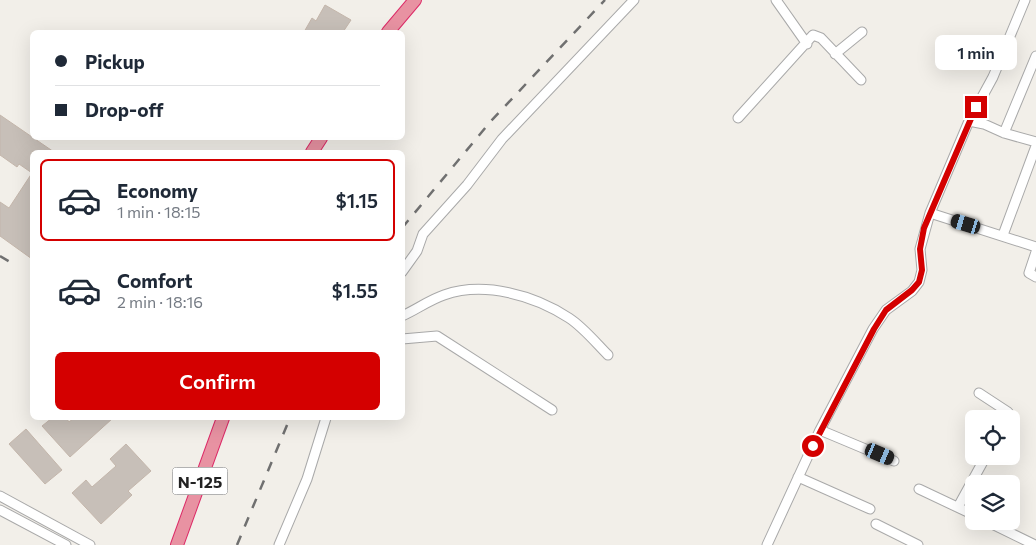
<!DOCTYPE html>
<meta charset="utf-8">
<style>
:root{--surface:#fff;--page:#f2f2f3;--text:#1f2937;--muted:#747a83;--line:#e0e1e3;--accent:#d40000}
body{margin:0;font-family:Commissioner,sans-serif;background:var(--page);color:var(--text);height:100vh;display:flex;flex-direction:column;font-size:19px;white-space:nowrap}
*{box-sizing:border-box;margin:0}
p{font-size:16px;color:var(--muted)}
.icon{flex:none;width:28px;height:28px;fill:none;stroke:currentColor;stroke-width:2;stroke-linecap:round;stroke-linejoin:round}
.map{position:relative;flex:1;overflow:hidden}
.drawer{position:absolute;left:30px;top:150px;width:375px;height:270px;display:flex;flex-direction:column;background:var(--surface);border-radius:8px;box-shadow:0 5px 20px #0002}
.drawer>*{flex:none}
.guide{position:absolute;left:30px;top:30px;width:375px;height:110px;border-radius:8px;box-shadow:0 5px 20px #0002;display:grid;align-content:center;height:110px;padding:0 25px;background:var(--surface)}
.controls{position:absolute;left:965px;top:410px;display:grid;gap:10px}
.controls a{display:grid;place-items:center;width:55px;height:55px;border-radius:8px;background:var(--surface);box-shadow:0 5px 20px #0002;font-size:25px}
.end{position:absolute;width:22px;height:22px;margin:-11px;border:6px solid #d40000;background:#fff;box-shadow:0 0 0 2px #fff}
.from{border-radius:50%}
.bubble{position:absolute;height:35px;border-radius:8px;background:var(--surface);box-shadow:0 5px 20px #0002;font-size:16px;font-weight:600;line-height:35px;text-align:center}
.car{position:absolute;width:15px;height:30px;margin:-15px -8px;border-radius:6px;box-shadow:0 0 4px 1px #0007;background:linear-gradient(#222 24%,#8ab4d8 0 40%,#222 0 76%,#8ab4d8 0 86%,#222 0)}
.guide b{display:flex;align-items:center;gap:18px;height:48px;font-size:19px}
.guide b+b{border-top:1px solid var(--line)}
.guide i{width:12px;height:12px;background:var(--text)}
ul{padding:9px 0 0;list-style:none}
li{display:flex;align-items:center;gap:15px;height:82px;margin:0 10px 8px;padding:0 15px;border:2px solid transparent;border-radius:8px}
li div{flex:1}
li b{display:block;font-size:19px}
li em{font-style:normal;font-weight:600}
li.selected{border-color:var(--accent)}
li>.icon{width:45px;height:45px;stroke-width:1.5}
.cta{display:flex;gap:10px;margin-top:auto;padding:10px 25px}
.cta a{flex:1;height:58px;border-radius:8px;background:var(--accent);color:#fff;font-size:20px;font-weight:600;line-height:58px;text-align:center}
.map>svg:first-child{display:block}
.building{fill:#c7bfb8;stroke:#c4b6ab}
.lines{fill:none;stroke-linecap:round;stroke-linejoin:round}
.minor-casing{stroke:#a9a9a9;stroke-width:11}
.highway-casing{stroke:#dc2a67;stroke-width:14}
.minor{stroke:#fff;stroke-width:9}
.highway{stroke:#e892a2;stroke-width:12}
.rail{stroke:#707070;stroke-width:2.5;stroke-dasharray:10 10;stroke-linecap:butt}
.route{stroke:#d40000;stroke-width:6}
.labels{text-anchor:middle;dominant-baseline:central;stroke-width:4.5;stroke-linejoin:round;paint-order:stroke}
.shield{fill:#fff;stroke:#646464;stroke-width:1}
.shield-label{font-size:16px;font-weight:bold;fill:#222}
</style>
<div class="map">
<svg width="1036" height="545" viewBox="0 0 1036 545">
<rect width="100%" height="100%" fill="#f2efe9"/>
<!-- building -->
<path class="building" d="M325 5 351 20 343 32H304L312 18 316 21Z
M0 115 54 152H32V173L19 164 17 167 0 155Z
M32 173V259L0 236V202L9 208Z
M52 418H66L69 422 74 418H113L70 457 42 426Z
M26 429 62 470 45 484 9 444Z
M126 444 151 471 128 491 132 495 101 524 72 493 86 480 92 487 116 466 110 459Z"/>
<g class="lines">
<!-- minor casing -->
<g class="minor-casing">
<path id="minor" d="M776 0 807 44
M835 54 862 32
M738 118 813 35 821 38 861 80
M969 121 984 124 1004 133 1036 142
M1004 133 1036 56
M930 213 1036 247
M1003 235 1036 146
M1036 252 1029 273 1036 277
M402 272 417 251 423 234 467 185 502 139 634 0
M402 316C416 310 429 300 444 295 484 281 534 295 569 318 583 327 596 343 608 355
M402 339 437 336 552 410
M979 393 1008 412 1007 419
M820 430 894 461
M798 477 870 509
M919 489 974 515
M0 496 90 545
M958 507 986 456
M0 510 66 545
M986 521 1035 545
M876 524 918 545
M279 545 307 479 326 418
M767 545 820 430 873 329 886 310 912 291 919 282 922 270 920 249 930 213 969 121 993 77 1025 0"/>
</g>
<!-- highway casing -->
<g class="highway-casing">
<path id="highway" d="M388 32 415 0
M312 152 321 138
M177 545 223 418"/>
</g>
<!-- minor -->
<use href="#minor" class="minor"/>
<!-- highway -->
<use href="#highway" class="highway"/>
<!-- rail -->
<path class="rail" d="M402 228 491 121 605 0
M0 256 10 262
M237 545 290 418"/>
</g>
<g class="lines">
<!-- route -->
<path class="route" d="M813 446 874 329 886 310 912 290 919 282 922 270 920 249 924 228 976 107"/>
</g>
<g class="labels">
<!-- shield labels -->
<rect class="shield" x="172.5" y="467.5" width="55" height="27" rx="4"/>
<g class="shield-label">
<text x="200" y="481">N-125</text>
</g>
</g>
</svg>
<div class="controls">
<a><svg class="icon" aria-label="locate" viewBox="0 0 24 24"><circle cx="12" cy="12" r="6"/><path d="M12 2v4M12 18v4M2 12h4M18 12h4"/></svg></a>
<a><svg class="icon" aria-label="layers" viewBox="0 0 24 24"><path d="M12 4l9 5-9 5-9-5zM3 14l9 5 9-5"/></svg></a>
</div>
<i class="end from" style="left:813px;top:446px"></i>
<i class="end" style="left:976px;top:107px"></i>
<div class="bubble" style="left:935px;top:35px;width:82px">1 min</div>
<i class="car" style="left:966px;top:224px;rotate:287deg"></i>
<i class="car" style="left:880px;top:454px;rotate:113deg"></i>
<div class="guide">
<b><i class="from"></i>Pickup</b>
<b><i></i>Drop-off</b>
</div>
<section class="drawer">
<ul>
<li class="selected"><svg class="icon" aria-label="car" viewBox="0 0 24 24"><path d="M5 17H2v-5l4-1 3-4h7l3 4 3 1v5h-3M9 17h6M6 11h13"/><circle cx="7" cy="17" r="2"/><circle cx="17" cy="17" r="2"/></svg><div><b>Economy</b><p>1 min · 18:15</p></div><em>$1.15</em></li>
<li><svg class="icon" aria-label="car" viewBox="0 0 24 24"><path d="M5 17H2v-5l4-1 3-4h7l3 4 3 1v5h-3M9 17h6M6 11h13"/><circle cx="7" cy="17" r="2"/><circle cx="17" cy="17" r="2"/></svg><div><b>Comfort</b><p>2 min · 18:16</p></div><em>$1.55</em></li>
</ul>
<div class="cta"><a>Confirm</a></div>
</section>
</div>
